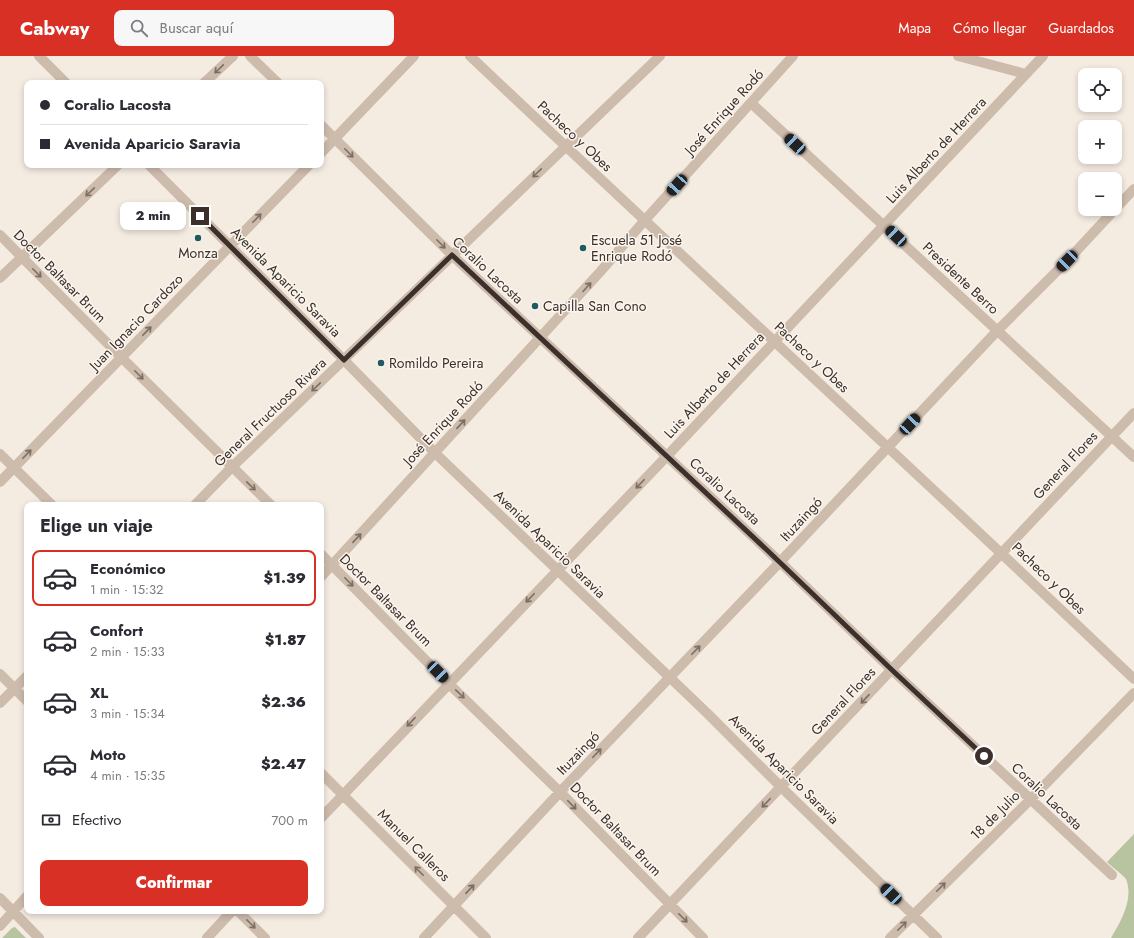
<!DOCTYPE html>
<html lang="es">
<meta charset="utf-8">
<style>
:root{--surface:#fff;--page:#f7f7f7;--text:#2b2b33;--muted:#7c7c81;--line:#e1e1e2;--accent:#d93025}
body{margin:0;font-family:Jost,sans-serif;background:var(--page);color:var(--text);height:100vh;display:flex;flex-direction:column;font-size:15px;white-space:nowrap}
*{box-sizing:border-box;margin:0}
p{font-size:13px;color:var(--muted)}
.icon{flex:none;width:22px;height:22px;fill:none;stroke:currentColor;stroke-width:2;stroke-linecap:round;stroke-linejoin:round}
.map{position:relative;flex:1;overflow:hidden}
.sheet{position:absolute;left:24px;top:446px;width:300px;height:412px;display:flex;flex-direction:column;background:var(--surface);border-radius:8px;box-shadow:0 2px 6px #0003}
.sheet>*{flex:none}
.hud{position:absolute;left:24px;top:24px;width:300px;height:88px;border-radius:8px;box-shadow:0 2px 6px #0003;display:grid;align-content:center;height:88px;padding:0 16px;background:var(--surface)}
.tools{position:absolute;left:1078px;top:12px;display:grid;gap:8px}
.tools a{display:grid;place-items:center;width:44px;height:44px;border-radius:8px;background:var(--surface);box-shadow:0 2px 6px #0003;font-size:20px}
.end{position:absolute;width:18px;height:18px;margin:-9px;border:5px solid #3b302b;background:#fff;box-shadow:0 0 0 2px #fff}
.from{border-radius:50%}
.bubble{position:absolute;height:28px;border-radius:8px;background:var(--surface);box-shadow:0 2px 6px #0003;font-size:13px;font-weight:800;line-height:28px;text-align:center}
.car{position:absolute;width:12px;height:24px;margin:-12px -6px;border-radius:5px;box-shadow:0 0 3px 1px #0007;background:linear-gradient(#222 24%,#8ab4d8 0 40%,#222 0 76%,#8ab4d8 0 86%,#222 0)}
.hud b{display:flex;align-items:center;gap:14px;height:38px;font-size:15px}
.hud b+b{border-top:1px solid var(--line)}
.hud i{width:10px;height:10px;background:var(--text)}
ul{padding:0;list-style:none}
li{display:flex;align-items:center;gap:12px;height:56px;margin:0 8px 6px;padding:0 8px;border:2px solid transparent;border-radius:8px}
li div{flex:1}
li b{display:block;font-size:15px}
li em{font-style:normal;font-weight:800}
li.current{border-color:var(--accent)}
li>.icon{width:36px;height:36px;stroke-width:1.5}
h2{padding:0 16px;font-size:18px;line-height:48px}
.pay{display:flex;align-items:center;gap:10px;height:44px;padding:0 16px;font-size:15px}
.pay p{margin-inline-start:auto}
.action{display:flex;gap:8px;margin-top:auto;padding:8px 16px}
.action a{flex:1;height:46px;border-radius:8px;background:var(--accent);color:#fff;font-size:16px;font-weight:800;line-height:46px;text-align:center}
header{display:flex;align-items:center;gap:24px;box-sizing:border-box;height:56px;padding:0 20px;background:var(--accent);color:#fff}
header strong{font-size:19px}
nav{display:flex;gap:22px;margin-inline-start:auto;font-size:14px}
.search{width:280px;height:36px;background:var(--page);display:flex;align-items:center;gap:10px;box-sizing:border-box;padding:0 14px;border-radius:8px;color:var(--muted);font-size:15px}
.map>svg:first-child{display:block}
.green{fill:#b8c4a0}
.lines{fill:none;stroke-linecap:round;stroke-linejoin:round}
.minor{stroke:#cdbbac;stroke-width:10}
.oneway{stroke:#7d6f65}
.route{stroke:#3b302b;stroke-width:5}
.poi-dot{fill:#1f5a5e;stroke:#fbf5ee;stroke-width:1.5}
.labels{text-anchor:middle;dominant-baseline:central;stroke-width:3;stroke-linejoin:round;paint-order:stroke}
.street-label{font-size:14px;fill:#3b302b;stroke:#fbf5ee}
.poi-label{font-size:14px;fill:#3b302b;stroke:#fbf5ee;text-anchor:start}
</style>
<header>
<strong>Cabway</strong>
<div class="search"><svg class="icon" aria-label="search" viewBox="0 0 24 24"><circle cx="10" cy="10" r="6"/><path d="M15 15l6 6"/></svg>Buscar aquí</div>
<nav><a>Mapa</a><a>Cómo llegar</a><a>Guardados</a></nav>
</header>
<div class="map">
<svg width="1134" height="882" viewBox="0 0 1134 882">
<rect width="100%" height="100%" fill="#f4ebe1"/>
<!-- green -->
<path class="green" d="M1134 778V882H1111C1121 865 1134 843 1126 823 1121 817 1113 812 1107 806Z
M15 871 26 882H2L12 872Z"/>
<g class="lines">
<!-- minor -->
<path class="minor" d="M39 0 66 27
M250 0 278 27
M470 0C690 209 914 413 1134 623
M958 0 1026 18
M204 27 233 0
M751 47 1134 401
M321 69 452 199 780 506 892 614 1112 819
M321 97 414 0
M149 109 344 304 435 397 707 657 781 731 937 882
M0 179 121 301 271 449
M0 222 118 109
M0 398 52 449
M0 426 309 109
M195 449 232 411 660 0
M321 498 448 627 560 736 703 882
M321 521 600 216 645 164 793 0
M0 618 27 645
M0 647 27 620
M321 717 486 882
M321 762 667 400 1043 0
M0 842 39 882
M238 855 265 882
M0 870 27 840
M207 882 232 855
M424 882 560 736 780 506 997 275 1067 205 1134 133
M638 882 1134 357
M890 882 1030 744 1134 637"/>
</g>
<!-- one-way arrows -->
<defs><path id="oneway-shaft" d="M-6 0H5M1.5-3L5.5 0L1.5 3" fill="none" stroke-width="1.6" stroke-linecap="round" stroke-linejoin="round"/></defs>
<g class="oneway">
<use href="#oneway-shaft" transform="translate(219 13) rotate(136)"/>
<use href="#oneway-shaft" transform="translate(349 97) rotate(45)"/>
<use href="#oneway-shaft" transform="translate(537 117) rotate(136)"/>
<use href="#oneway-shaft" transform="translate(90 136) rotate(136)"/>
<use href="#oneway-shaft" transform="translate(257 162) rotate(-46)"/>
<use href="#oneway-shaft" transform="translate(441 188) rotate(45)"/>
<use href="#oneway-shaft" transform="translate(37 217) rotate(45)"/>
<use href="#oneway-shaft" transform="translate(587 231) rotate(-48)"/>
<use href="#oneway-shaft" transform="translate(147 275) rotate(-46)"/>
<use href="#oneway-shaft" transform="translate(139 319) rotate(45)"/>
<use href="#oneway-shaft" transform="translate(316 331) rotate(136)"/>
<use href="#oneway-shaft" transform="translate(461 368) rotate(-47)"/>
<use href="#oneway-shaft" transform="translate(27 398) rotate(-46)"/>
<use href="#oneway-shaft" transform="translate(640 428) rotate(134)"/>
<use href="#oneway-shaft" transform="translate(251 430) rotate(44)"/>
<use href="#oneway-shaft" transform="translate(357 482) rotate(-47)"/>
<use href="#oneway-shaft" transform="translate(349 526) rotate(45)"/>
<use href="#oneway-shaft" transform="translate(530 542) rotate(134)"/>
<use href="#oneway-shaft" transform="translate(696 594) rotate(-46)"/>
<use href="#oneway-shaft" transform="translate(460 638) rotate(44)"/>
<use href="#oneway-shaft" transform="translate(865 643) rotate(133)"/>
<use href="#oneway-shaft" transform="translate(411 666) rotate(133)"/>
<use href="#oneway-shaft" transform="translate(597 697) rotate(-46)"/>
<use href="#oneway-shaft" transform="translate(766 747) rotate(134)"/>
<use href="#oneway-shaft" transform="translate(572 749) rotate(46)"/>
<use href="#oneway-shaft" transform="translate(419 815) rotate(-135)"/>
<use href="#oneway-shaft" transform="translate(941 831) rotate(-45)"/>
<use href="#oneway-shaft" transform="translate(470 833) rotate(-47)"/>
<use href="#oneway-shaft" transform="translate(683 862) rotate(45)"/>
<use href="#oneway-shaft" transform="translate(251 868) rotate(45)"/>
<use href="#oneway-shaft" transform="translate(902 870) rotate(-45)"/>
</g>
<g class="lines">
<!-- route -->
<path class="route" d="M200 160 344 304 452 199 768 495 892 614 984 700"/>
</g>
<!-- markers -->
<g class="poi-dot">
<circle cx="198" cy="182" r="4"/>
<circle cx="583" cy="192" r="4"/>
<circle cx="535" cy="250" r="4"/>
<circle cx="381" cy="307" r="4"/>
</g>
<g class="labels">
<!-- street labels -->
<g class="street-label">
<text transform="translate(724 56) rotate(-48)">José Enrique Rodó</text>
<text transform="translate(575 80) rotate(43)">Pacheco y Obes</text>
<text transform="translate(936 94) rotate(-47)">Luis Alberto de Herrera</text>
<text transform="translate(488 214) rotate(43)">Coralio Lacosta</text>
<text transform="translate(60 220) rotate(45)">Doctor Baltasar Brum</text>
<text transform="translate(961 222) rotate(43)">Presidente Berro</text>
<text transform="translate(286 226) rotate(45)">Avenida Aparicio Saravia</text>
<text transform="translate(136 266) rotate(-46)">Juan Ignacio Cardozo</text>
<text transform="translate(812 301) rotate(43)">Pacheco y Obes</text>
<text transform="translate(714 329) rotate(-47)">Luis Alberto de Herrera</text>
<text transform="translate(270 356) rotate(-44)">General Fructuoso Rivera</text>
<text transform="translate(443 367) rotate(-47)">José Enrique Rodó</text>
<text transform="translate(1065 409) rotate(-47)">General Flores</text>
<text transform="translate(725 435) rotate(43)">Coralio Lacosta</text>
<text transform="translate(801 463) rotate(-47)">Ituzaingó</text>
<text transform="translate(550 488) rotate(44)">Avenida Aparicio Saravia</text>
<text transform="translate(1049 522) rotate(44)">Pacheco y Obes</text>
<text transform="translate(386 544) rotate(45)">Doctor Baltasar Brum</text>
<text transform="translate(843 645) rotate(-47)">General Flores</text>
<text transform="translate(578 697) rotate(-46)">Ituzaingó</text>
<text transform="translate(784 713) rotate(45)">Avenida Aparicio Saravia</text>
<text transform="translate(1047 740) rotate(43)">Coralio Lacosta</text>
<text transform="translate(995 759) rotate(-45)">18 de Julio</text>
<text transform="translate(616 773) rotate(46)">Doctor Baltasar Brum</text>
<text transform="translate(414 789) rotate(45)">Manuel Calleros</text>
</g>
<!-- poi labels -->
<g class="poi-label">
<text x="591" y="184">Escuela 51 José<tspan x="591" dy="16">Enrique Rodó</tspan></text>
<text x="198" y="197" text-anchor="middle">Monza</text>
<text x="543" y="250">Capilla San Cono</text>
<text x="389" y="307">Romildo Pereira</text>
</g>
</g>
</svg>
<div class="tools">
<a><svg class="icon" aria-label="locate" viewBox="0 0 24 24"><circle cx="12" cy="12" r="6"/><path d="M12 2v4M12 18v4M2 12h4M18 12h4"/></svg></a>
<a>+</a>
<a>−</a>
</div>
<i class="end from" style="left:984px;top:700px"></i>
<i class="end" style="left:200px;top:160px"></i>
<div class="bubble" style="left:120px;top:146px;width:66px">2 min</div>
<i class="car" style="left:795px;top:88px;rotate:313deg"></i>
<i class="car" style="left:677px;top:129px;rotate:222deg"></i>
<i class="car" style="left:896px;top:180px;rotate:313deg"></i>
<i class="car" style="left:1067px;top:205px;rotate:225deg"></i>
<i class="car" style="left:910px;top:368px;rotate:43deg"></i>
<i class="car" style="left:438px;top:616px;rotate:135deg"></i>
<i class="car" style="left:891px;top:838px;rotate:314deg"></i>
<div class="hud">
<b><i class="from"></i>Coralio Lacosta</b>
<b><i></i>Avenida Aparicio Saravia</b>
</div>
<section class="sheet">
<h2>Elige un viaje</h2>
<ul>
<li class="current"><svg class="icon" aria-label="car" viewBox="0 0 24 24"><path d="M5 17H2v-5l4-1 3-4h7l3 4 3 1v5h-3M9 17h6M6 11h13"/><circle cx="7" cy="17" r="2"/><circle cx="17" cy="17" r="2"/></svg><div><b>Económico</b><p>1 min · 15:32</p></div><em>$1.39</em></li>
<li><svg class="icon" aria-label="car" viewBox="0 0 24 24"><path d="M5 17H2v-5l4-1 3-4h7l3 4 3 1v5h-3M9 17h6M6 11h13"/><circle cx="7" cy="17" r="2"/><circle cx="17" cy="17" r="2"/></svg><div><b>Confort</b><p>2 min · 15:33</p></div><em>$1.87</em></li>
<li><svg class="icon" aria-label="car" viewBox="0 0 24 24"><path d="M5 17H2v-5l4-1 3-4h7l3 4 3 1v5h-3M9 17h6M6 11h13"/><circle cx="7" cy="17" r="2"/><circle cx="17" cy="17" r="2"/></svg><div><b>XL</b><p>3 min · 15:34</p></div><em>$2.36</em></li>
<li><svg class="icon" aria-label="car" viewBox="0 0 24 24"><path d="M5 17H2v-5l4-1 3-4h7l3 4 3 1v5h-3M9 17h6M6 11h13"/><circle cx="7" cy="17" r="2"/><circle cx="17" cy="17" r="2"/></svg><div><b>Moto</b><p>4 min · 15:35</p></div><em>$2.47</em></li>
</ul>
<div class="pay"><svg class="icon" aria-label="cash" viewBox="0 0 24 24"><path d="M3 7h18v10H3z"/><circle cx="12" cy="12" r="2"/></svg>Efectivo<p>700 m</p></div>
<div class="action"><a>Confirmar</a></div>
</section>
</div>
